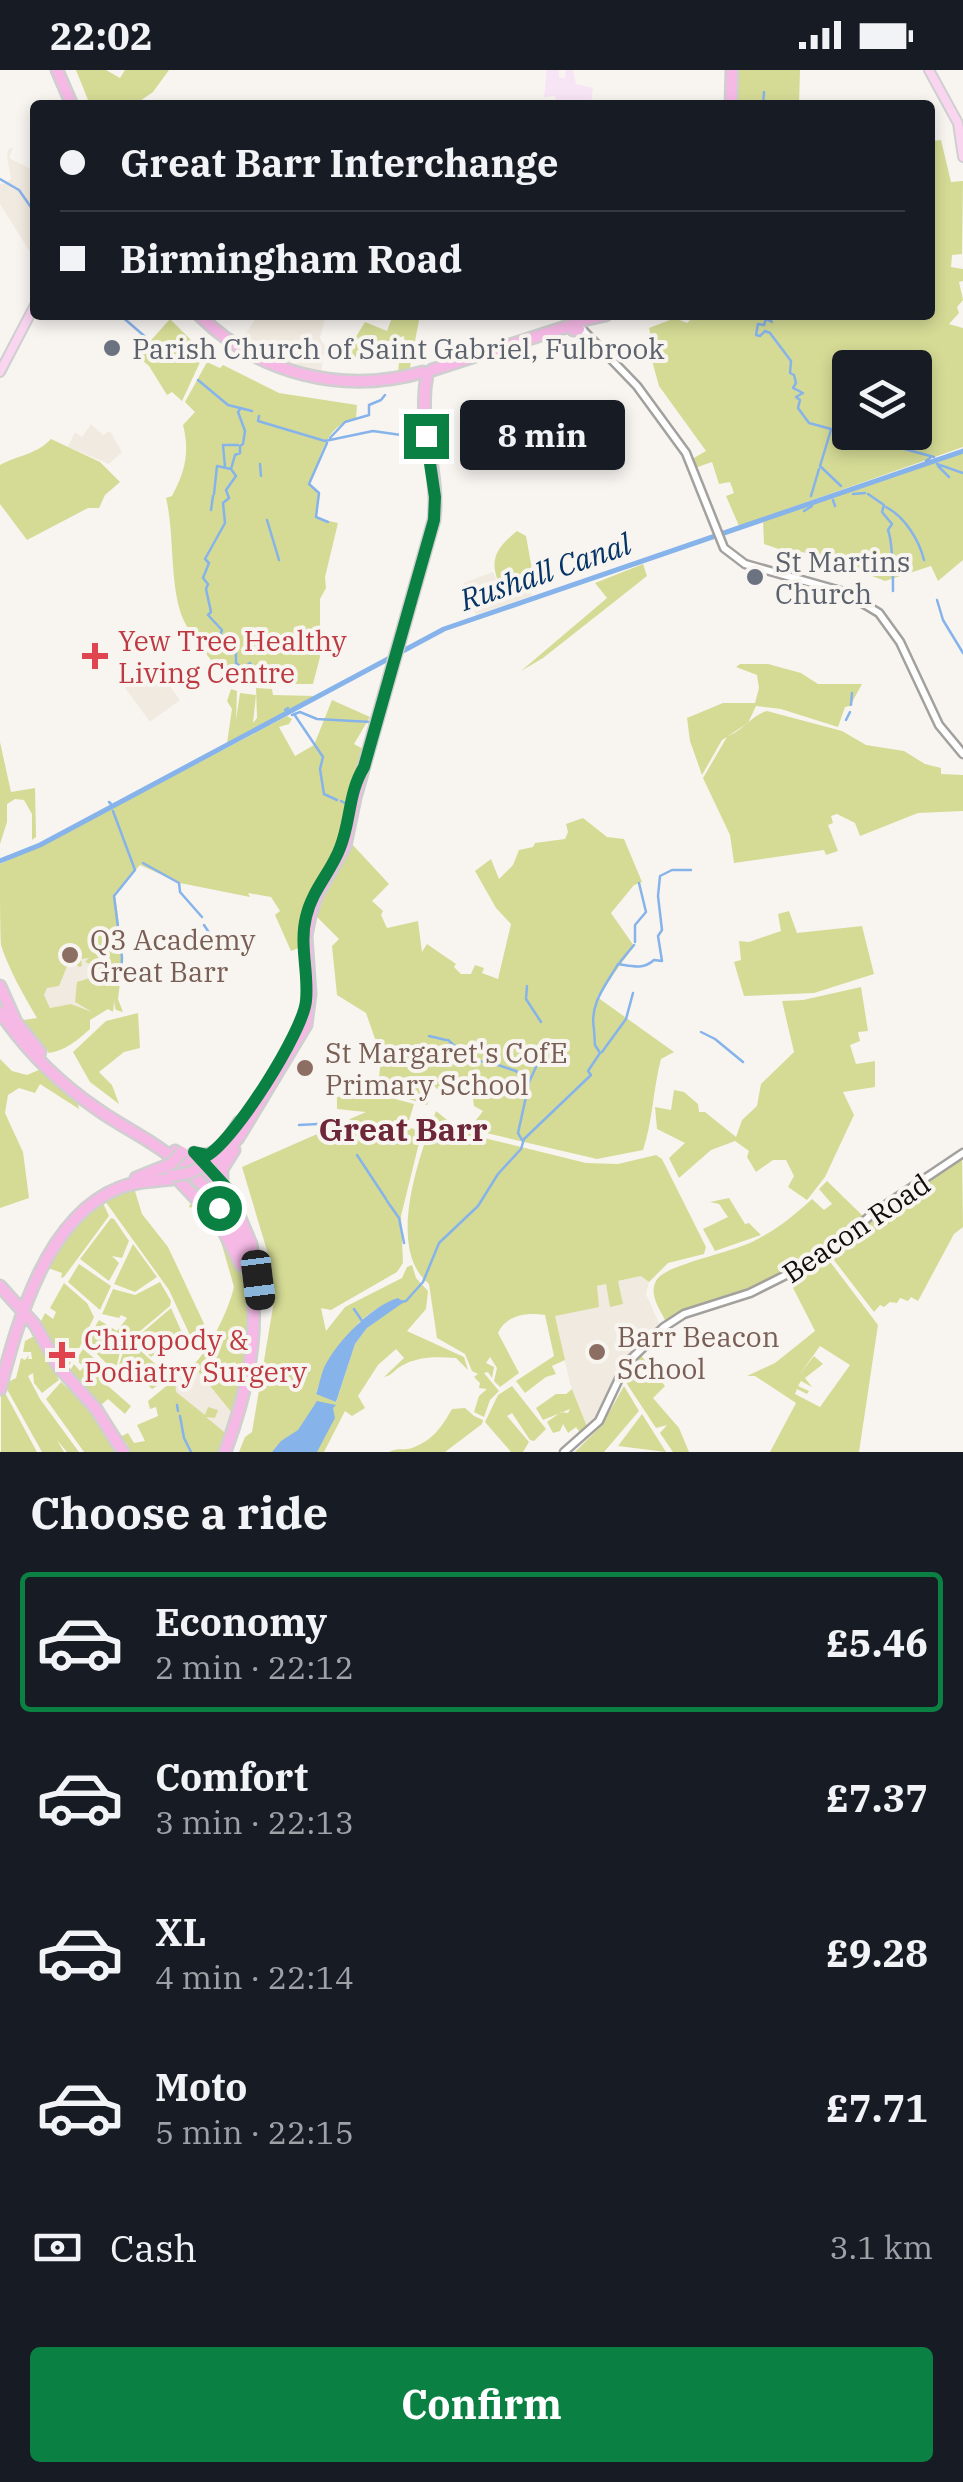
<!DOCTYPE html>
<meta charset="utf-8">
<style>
:root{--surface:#171b24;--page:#242831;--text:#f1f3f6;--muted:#9ea1a6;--line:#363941;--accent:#0b8043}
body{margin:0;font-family:"IBM Plex Serif",serif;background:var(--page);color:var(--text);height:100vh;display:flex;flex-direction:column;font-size:38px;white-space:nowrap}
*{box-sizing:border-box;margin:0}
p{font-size:32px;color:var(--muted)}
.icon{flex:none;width:55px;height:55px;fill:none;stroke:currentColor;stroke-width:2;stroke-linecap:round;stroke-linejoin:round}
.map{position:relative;height:1382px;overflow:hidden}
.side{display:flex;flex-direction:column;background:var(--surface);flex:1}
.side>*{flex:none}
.guide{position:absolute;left:30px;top:30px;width:905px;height:220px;border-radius:10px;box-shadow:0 5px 15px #0003;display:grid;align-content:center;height:220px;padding:0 30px;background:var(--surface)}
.buttons{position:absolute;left:832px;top:280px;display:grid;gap:20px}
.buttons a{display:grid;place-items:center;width:100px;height:100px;border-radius:10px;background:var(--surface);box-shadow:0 5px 15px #0003;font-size:50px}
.end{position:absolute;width:45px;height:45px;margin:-22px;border:12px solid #0b8043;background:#fff;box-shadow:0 0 0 5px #fff}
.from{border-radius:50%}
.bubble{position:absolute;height:70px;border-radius:10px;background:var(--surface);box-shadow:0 5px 15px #0003;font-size:32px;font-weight:700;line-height:70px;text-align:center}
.car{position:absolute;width:30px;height:60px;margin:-30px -15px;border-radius:12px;box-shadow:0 0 8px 2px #0007;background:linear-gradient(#222 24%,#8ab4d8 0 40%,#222 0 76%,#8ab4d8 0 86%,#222 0)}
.guide b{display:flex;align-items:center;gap:35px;height:95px;font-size:38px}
.guide b+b{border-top:2px solid var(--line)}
.guide i{width:25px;height:25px;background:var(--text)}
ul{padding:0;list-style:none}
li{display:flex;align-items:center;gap:30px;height:140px;margin:0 20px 15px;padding:0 10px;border:5px solid transparent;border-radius:10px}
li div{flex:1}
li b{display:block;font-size:38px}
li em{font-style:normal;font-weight:700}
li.current{border-color:var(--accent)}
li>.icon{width:90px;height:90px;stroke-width:1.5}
h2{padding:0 30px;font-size:45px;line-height:120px}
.pay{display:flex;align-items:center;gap:25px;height:110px;padding:0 30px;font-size:38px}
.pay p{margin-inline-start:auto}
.button{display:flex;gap:20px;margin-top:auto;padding:20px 30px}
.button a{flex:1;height:115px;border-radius:10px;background:var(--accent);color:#fff;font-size:40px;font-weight:700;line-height:115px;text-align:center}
.status{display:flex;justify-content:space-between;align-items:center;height:70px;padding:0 50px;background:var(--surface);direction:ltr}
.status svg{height:28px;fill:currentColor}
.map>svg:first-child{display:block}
.industrial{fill:#f7e5f6}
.built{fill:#f1eae0}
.green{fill:#d5db95;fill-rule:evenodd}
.water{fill:#87b3eb}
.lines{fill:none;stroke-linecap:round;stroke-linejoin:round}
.stream{stroke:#87b3eb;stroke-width:2.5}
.canal{stroke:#87b3eb;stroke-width:5}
.secondary-casing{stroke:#a3a19e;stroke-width:11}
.primary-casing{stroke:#cfcfcf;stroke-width:12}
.highway-casing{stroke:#cfcfcf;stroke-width:15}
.secondary{stroke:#fff;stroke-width:6}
.primary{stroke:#fad5f0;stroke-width:8}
.highway{stroke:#f6b9e6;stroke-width:10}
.highway-bridge-casing{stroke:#cfcfcf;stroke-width:15;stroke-linecap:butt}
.highway-bridge{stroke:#f6b9e6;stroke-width:10}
.route{stroke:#0b8043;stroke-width:12}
.worship-dot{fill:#6b7280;stroke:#f8f5f1;stroke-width:4}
.health-dot{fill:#e0444e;stroke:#f8f5f1;stroke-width:4}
.education-dot{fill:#8d6e63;stroke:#f8f5f1;stroke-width:4}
.labels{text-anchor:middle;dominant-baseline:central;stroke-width:8;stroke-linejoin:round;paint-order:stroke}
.worship-label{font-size:28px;fill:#5b616d;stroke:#f8f5f1;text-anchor:start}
.health-label{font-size:28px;fill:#be3a42;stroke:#f8f5f1;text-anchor:start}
.education-label{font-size:28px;fill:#785e54;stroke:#f8f5f1;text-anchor:start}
.street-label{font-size:28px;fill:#0f0e0d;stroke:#f8f5f1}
.water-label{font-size:30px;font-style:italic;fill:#063466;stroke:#f8f5f1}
.quarter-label{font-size:32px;font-weight:bold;fill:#6d2739;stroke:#f8f5f1}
</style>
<div class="status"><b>22:02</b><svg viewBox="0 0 49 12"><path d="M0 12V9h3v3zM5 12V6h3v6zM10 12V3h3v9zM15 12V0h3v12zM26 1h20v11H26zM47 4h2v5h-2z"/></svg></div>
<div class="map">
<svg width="963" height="1382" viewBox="0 0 963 1382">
<rect width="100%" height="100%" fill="#f8f5f1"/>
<!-- industrial -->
<path class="industrial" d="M547 0H559V8H565L566 0H573L576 14 593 18 591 33 556 35 555 26 544 27Z"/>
<!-- built -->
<path class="built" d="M13 77 9 88 35 101V190L0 134V114L7 113 11 108 7 87 8 80Z
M258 245H326L320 268 325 276 321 304 275 292 240 272Z
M91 354 103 365 110 361 122 382 109 394 68 377 75 362 82 367Z
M493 502 501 518 527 510 532 526 476 545 463 513Z
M158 600 180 630 150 652 125 618 137 608 144 609Z
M29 850 118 883 116 940 108 937 97 944 71 934 50 938 44 925Z
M641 1206 649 1212 646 1224 659 1253 657 1259 625 1291 601 1341 588 1359 570 1313 553 1242 576 1221Z
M193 1295 232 1343 225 1364 168 1316Z"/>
<!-- green -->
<path class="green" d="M76 0H106L120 8 125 0H169L153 22 140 31 142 35H90Z
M734 0H800L799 35H732Z
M941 70 951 112 963 111 962 184 952 185 951 197 963 199V211L959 212 963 230 957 237 959 243 949 254 963 258V377L739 456 726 426 734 423 730 412 719 414 712 392 695 398 692 389 706 381 659 316 646 269 651 266 649 258 675 248 687 253 695 245H930V71ZM850 298H915V362H850Z
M393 245H420L409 303 398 304 400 279 405 276 404 266 357 281 356 287 338 285 335 277 349 278 365 252 387 261Z
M170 249 192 271 187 277 202 288 182 331 172 322 167 325 149 296 137 286Z
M207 292 220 298 223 295 279 323 357 335 356 349C324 354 321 389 310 414L319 425 315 448 338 453 325 507 326 518 320 529V587L313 614H230C218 599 192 567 184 551 169 519 175 465 166 428L172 426C185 402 190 382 183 355L195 342 185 332Z
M51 369 100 392 120 412 105 425 99 438H88L27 470 0 434V395C18 385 36 385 51 369Z
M963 383V490L938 511 931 496 885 511 833 491 795 480 793 484 764 474 763 451Z
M517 461 526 466 533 505 525 512 501 518C488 491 495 479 517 461Z
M643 494 647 506 543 588 521 601 607 528 595 513Z
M740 594H768L801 603 818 614H862L850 636 845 637 838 657 781 639 756 636 748 653 728 666C744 660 752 645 767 641L842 661 866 675 904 681 925 694 941 698V704L963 705V741L918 743 860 766 855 753 837 744 831 746 833 753 828 755 838 781 826 785 824 780 734 793 730 765 703 708 727 667 722 670 702 705 690 671 687 648 723 633H755L759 618 757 605 736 597Z
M256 618 272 619 273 625 315 626 227 673 232 639 227 631 231 619 237 621 236 650 240 623 256 625 253 653 257 648Z
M332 630 370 647 354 674 365 680 361 698 352 710 336 781 300 846 301 877 291 881 275 845 280 841 271 827 248 823 250 827 180 813 140 795 115 823 123 889 118 929 123 942 116 940 114 931 113 942 108 939 90 950V959C79 969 65 981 49 983L23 950 37 948C24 926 9 900 1 875 0 855 0 816 0 794L64 764 287 646 292 649 289 654 279 657 295 686 314 675ZM89 888 85 892 90 894 93 907 77 912 75 932 92 942 71 934 50 938 44 925 47 918 59 916 70 889 79 897 82 896 81 889Z
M0 672 11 722 35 718 36 767 32 770V744L24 730 15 729 7 734V752L0 774Z
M583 748 607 767 624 769 642 812 634 815 611 843 634 876 597 927 674 982 661 989C653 1019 653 1050 643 1080L597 1089 469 1059 483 1041 474 1036 472 1021 437 1019 425 1006 417 1011 429 1031 427 1035 378 1019 381 986 366 943 337 925 332 876 339 869 313 843 351 773 389 814 372 831 383 841 381 845 387 858 418 851 422 882 427 874 456 894 454 897 461 904H471L475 895 484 898 482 903 498 909 511 854 496 838 475 801 491 789 499 809 513 795 519 780 533 777 535 773 565 769 568 762 566 754Z
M789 841 797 863 862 856 874 904 814 923 744 926 734 892 741 890 739 871 749 872 781 861 778 844Z
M861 917 868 961 858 962 860 971 850 975 856 994 875 991V1017L843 1022 854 1045 825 1107 807 1130 788 1117 794 1106 786 1090H773L756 1102 747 1087 749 1081 735 1071 711 1080 679 1108 669 1088 685 1073 657 1059 655 1037 671 1040 674 1020 684 1022 698 1034 699 1042H705L736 1067 742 1050 757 1036 761 1014 794 982 782 931 803 930Z
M138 943 140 978 124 982 99 1002 112 1015 119 1034 90 1012 73 982 106 951Z
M0 989 12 1001 27 1005 41 999 77 1029 79 1039 40 1014 35 1023 19 1018 8 1025 5 1043 23 1082 29 1128 0 1138Z
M365 1021 414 1034 407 1057 422 1061 401 1146 403 1193 397 1202 331 1240 321 1238 326 1261 345 1237 402 1208 407 1197 412 1195 416 1208 428 1221 426 1239 407 1261 464 1287 468 1300 456 1288C438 1287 422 1286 405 1294 395 1298 394 1305 384 1307L404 1288 396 1279 378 1295 358 1326 365 1338 352 1346 345 1341 324 1382H239L245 1367 252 1362 273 1237 268 1184 242 1097 324 1061 343 1058 350 1049 366 1042 337 1039V1027ZM403 1230 367 1258 355 1274 336 1332 316 1323C331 1285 359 1235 403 1230Z
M436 1041 452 1054 480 1067 586 1093 618 1094 656 1085 662 1089 706 1177 704 1184 668 1193 649 1212 641 1206 618 1211 623 1234 610 1237 606 1214 597 1216 599 1237 555 1246 565 1290 552 1296 556 1304 546 1307 525 1323 516 1311 554 1286 545 1245C527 1242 506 1245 498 1263L519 1303 500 1317 494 1311 497 1298 490 1287 486 1293 494 1297 492 1308 488 1302 484 1303 499 1321 490 1330 484 1347 474 1342 479 1326 487 1319 479 1318 480 1313 474 1307 478 1304 472 1301 465 1284 437 1268 429 1214C385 1178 420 1085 436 1041Z
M962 1088 963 1157 954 1164 918 1231 911 1227 908 1231 900 1228 897 1233 890 1232 884 1237 880 1235 874 1242 830 1185 873 1146Z
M827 1111 865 1148C831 1178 790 1208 747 1223 719 1232 692 1236 666 1252 659 1238 647 1222 658 1208 670 1194 733 1182 754 1171 776 1160 795 1145 812 1129L824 1140 832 1134 819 1119Z
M119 1121H135L142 1144 168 1177 207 1260V1272L203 1279 194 1274 169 1220 105 1131Z
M729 1128 745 1154 749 1153 761 1165 715 1181 703 1159 728 1147 719 1134 710 1132Z
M99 1133H103L109 1146 64 1207 61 1208 62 1203 48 1198 46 1200C53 1173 80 1151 99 1133Z
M196 1133C257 1196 261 1264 232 1343L193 1295C209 1281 229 1239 234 1217L218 1161 194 1136 190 1138 189 1135Z
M111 1148 114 1149 129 1171 122 1188 112 1186 119 1193 109 1211 80 1189Z
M133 1174 157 1207 135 1222 114 1214Z
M828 1189 878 1255 859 1382H770L796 1333 755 1306H747L775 1293 815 1261 788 1208ZM820 1276 850 1295 820 1337 795 1324 797 1319 807 1324 809 1321 798 1316 801 1311 812 1317 805 1308 823 1294 814 1286 800 1304Z
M79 1194 111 1216 100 1240 68 1212Z
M160 1212 171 1231 170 1236 133 1267H122L121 1271 132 1273 163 1301 157 1308 162 1313 152 1319 126 1296 119 1295 123 1282H120L117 1295 110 1297 86 1273 99 1250 117 1261 127 1248 121 1245 119 1248 102 1244 113 1219 135 1225Z
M64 1213 87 1233 94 1247 75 1287 65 1278 55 1284 62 1294 74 1288 65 1301 38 1257 45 1243 53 1249 56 1242 50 1238Z
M171 1238 183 1265 151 1287 137 1274V1267Z
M36 1265 59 1310 42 1323 34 1313 33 1303 28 1306 40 1329 79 1382H67L57 1370 64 1382H42L4 1314 16 1308 21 1288 25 1290 29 1285 28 1289H32L31 1282H23L25 1271Z
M83 1279 106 1298 108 1316 131 1336 125 1344 108 1329 98 1338 68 1304 74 1294 80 1301 84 1297 76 1290Z
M640 1284 665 1316 653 1328 679 1358 689 1382H673L660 1363 667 1355 656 1358 627 1314V1297Z
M175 1309 176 1322 205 1345 208 1337 218 1340 215 1348 206 1347 229 1366 223 1382H128L127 1373 122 1376 116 1366 120 1363 122 1366 128 1363 134 1373 145 1371 137 1355 158 1346 156 1337 150 1339 148 1331Z
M61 1312 91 1340 117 1382H84L46 1329Z
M512 1316 546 1359 534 1371 530 1370 512 1343 507 1346 529 1372 523 1382H511L485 1352 498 1325Z
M624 1316 639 1341 604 1382H575L602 1355Z
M572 1319 588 1359 581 1364 576 1357 568 1363 563 1354 560 1361 553 1363 547 1352 561 1342 568 1343 570 1339 543 1350 536 1338 556 1324H566Z
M1 1321H4L37 1382H1Z
M465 1338 474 1346 483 1350 482 1354 445 1382H389C399 1377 402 1381 412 1378 432 1371 442 1357 452 1339Z
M642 1344 666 1382 618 1376Z"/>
<!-- water -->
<path class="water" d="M398 1228 404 1232 367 1258 355 1274 336 1332 316 1324C320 1314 321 1301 327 1292 342 1266 374 1235 398 1228Z
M317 1331 336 1335 333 1338 335 1348 317 1382H272L281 1371 298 1360Z"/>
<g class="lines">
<!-- stream -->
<path class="stream" d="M763 35 764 22
M0 109 19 120 35 143
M930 234H931
M120 245 149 270
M768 245 772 252 766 249 764 255 758 254 756 265 760 266 765 261 770 263 791 291 790 303 794 305 796 313 793 318 803 323 796 327 800 330 798 338 809 353 934 387
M198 310 228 335 252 341
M241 338 238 342 245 361 243 374 240 376V383L235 385 231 399 236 406 226 420 229 428 223 433 225 453 205 489 209 493 203 508 208 514 206 519 211 542 208 545 222 560 220 566 230 568 229 574 236 578V593L243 599 250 593 261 615
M259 346 258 351 325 371 373 361 422 368
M831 360 820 396 841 416
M330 368 345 352 369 345V335L381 330 385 325
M327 373 309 414 319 423 316 447 328 452
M926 391 930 388
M260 394 261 406
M937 394 963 403
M938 396 949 407
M225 397 223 375H238
M214 424 217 396 231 399
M853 424 865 423
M868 424 884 435 882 442 892 454 888 460C893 473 893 505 893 521
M811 426 819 399
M833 430 835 436
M886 437C905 447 919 470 924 490
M211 440 213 426
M804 441 812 436
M267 450 279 490
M520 510 521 509
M937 530 943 550 963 583
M851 635 852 623
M285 640 288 638
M294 644 323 687 320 699 324 724 337 730
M292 645 300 642 317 649 371 652
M846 650 850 642
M341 731 345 733
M109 732 111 734
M113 741 135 800 114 826 122 888 121 906
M143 793 179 813 180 822 202 847
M204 855 212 867
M635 872V855L646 842 639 813
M620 892 634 875
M527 916 526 929 541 952
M594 959C589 933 607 914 618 894 632 896 643 900 654 890L662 891 658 866 662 860 658 826 660 806 672 800H691
M701 962 715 969 743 992
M429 966 446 970
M448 970 456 977 455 985 463 990 487 992
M602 982 626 949 633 923
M427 990 443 991
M492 993 516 1001 529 1013 518 1063 522 1070
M529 1012 536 997 535 980
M299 1055 336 1053 338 1060
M340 1062 346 1068
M357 1085 386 1129
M387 1131 399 1148 404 1173
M400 1232 406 1231 423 1212 439 1173 478 1136 498 1104 521 1079 524 1069 591 1005 588 1001 600 983 595 975 594 960
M354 1239 362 1251
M177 1335 178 1341
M180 1346 184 1368 191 1382"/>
<!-- canal -->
<path class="canal" d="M0 791 40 775 444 559 963 381"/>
<!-- secondary casing -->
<g class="secondary-casing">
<path id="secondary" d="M581 258 637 316 686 383 724 478 745 494 844 522 879 543 900 572 939 655 963 684
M564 1382 599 1351 626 1294 664 1257 684 1244 750 1223 812 1192 839 1174 872 1144 963 1083"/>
</g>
<!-- primary casing -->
<g class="primary-casing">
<path id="primary" d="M929 0 958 53 963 87
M0 302 35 235"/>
</g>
<!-- highway casing -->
<g class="highway-casing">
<path id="highway" d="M57 0 72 35
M731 35 732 0
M199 245C258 304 343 325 423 302
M577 252 579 259 573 260 574 252 606 245
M432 300 572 255
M0 916 16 952 40 982
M0 942C26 980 59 1013 97 1039 118 1054 141 1065 162 1080 274 1158 268 1267 225 1382
M175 1081C193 1093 224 1106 225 1130
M194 1083 211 1099
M197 1084C216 1090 230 1067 239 1052
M215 1092 238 1068 306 955 310 924 306 866 310 846 317 825 345 776 355 728 434 450C440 401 417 354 427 305
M136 1108 171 1094 173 1104 220 1154 241 1195
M222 1111V1099L234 1080
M228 1120 251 1174 260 1223
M0 1216 35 1255 58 1296 96 1339 123 1382
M0 1319C18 1251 46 1147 119 1118 135 1111 155 1111 172 1109"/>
</g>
<!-- secondary -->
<use href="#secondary" class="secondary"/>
<!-- primary -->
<use href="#primary" class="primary"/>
<!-- highway -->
<use href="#highway" class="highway"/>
<!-- highway-bridge casing -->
<g class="highway-bridge-casing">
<path id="highway-bridge" d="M171 1094 182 1082
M171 1106 189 1103 215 1090
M215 1140 226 1130"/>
</g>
<!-- highway-bridge -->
<use href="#highway-bridge" class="highway-bridge"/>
</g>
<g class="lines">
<!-- route -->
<path class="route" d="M219 1138 226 1130 227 1118 194 1082 208 1085C235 1069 303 962 306 931 309 903 299 875 306 847 312 820 331 802 340 778 351 751 348 723 364 697L434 450 435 427 426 366"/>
</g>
<!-- markers -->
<g class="worship-dot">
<circle cx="112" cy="278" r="10"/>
<circle cx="755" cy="507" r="10"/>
</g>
<g class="health-dot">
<path d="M90 571h10v10h10v10h-10v10h-10v-10h-10v-10h10z"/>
<path d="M57 1270h10v10h10v10h-10v10h-10v-10h-10v-10h10z"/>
</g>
<g class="education-dot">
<circle cx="70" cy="885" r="10"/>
<circle cx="305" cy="998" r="10"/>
<circle cx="597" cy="1282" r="10"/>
</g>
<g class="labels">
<!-- worship labels -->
<g class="worship-label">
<text x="132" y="278">Parish Church of Saint Gabriel, Fulbrook</text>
<text x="775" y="491">St Martins<tspan x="775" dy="32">Church</tspan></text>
</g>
<!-- health labels -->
<g class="health-label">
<text x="118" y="570">Yew Tree Healthy<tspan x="118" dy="32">Living Centre</tspan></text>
<text x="84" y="1269">Chiropody &amp;<tspan x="84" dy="32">Podiatry Surgery</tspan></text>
</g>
<!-- education labels -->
<g class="education-label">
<text x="90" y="869">Q3 Academy<tspan x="90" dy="32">Great Barr</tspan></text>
<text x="325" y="982">St Margaret's CofE<tspan x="325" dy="32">Primary School</tspan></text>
<text x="617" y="1266">Barr Beacon<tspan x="617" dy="32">School</tspan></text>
</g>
<!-- street labels -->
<g class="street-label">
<text transform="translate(856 1158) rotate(-34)">Beacon Road</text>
</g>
<!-- water labels -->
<g class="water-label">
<text transform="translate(545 501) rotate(-19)">Rushall Canal</text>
</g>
<!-- quarter labels -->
<g class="quarter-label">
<text x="403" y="1059">Great Barr</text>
</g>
</g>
</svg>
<div class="buttons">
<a><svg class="icon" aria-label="layers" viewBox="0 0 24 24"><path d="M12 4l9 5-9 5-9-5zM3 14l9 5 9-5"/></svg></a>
</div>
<i class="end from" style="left:219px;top:1138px"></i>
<i class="end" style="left:426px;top:366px"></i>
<div class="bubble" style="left:460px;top:330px;width:165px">8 min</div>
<i class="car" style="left:258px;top:1210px;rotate:173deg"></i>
<div class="guide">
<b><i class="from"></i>Great Barr Interchange</b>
<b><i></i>Birmingham Road</b>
</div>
</div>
<section class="side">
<h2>Choose a ride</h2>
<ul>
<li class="current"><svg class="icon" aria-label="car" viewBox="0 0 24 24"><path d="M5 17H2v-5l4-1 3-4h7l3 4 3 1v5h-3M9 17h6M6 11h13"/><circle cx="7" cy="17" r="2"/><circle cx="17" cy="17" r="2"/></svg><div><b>Economy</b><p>2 min · 22:12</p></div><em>£5.46</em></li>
<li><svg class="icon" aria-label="car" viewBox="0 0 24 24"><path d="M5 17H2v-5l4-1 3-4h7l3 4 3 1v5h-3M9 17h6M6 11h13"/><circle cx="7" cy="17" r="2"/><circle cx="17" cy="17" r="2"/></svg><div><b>Comfort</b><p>3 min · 22:13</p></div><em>£7.37</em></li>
<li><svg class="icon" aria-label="car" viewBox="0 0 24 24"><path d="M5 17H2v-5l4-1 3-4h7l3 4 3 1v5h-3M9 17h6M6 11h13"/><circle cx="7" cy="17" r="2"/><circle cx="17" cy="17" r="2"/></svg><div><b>XL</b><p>4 min · 22:14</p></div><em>£9.28</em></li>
<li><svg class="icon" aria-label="car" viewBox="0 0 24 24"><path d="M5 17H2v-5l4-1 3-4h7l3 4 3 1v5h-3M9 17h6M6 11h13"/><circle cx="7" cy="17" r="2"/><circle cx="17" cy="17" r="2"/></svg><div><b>Moto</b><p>5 min · 22:15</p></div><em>£7.71</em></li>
</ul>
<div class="pay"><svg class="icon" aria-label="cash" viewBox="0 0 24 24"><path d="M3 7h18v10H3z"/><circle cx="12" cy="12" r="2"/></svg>Cash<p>3.1 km</p></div>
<div class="button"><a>Confirm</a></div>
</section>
